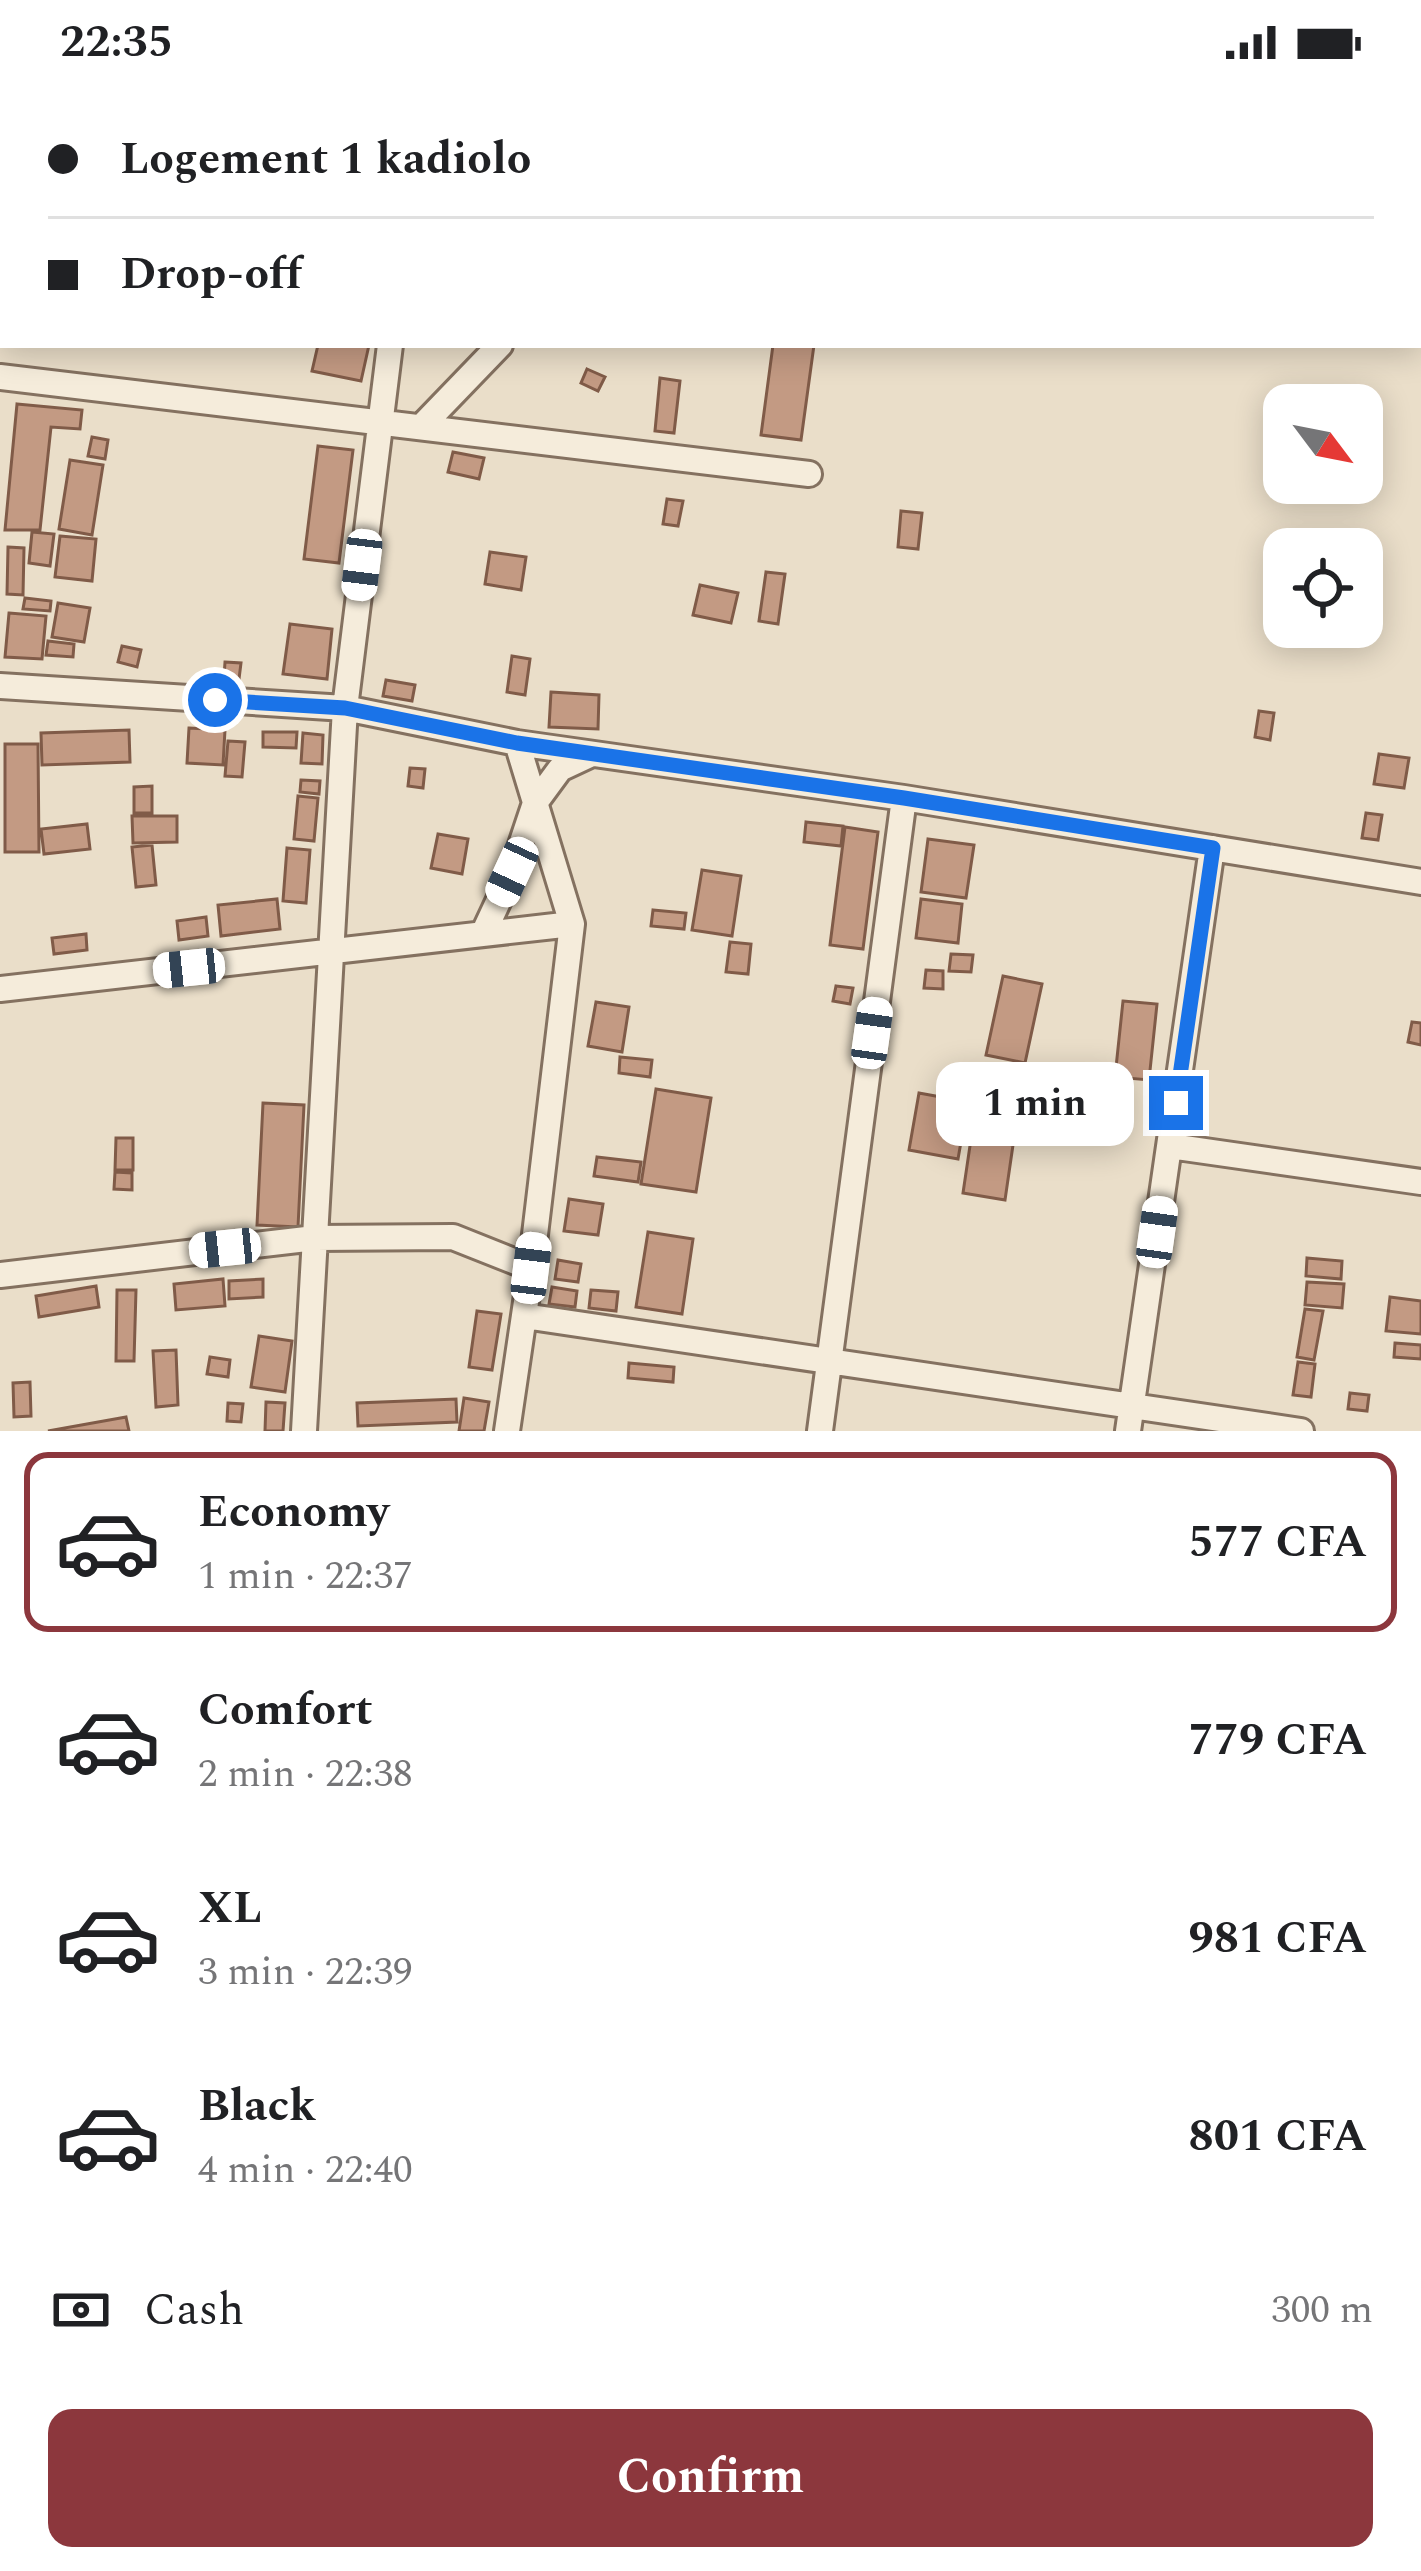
<!DOCTYPE html>
<meta charset="utf-8">
<style>
:root{--surface:#fff;--page:#f6f6f6;--text:#202124;--muted:#757577;--line:#e0e0e0;--accent:#8c373d}
body{margin:0;font-family:Spectral,serif;background:var(--page);color:var(--text);height:100vh;display:flex;flex-direction:column;font-size:45px;white-space:nowrap}
*{box-sizing:border-box;margin:0}
p{font-size:39px;color:var(--muted)}
.icon{flex:none;width:66px;height:66px;fill:none;stroke:currentColor;stroke-width:2;stroke-linecap:round;stroke-linejoin:round}
.map{position:relative;height:1347px;overflow:hidden}
.details{display:flex;flex-direction:column;background:var(--surface);flex:1}
.details>*{flex:none}
.banner{position:absolute;left:0px;top:0px;width:1422px;height:264px;box-shadow:0 6px 30px #0003;display:grid;align-content:center;height:264px;padding:0 48px;background:var(--surface)}
.needle{width:78px;rotate:122deg}
.tools{position:absolute;left:1263px;top:300px;display:grid;gap:24px}
.tools a{display:grid;place-items:center;width:120px;height:120px;border-radius:24px;background:var(--surface);box-shadow:0 6px 30px #0003;font-size:60px}
.end{position:absolute;width:54px;height:54px;margin:-27px;border:15px solid #1a73e8;background:#fff;box-shadow:0 0 0 6px #fff}
.from{border-radius:50%}
.bubble{position:absolute;height:84px;border-radius:24px;background:var(--surface);box-shadow:0 6px 30px #0003;font-size:39px;font-weight:700;line-height:84px;text-align:center}
.car{position:absolute;width:36px;height:72px;margin:-36px -18px;border-radius:15px;box-shadow:0 0 9px 3px #0007;background:linear-gradient(#fff 24%,#345 0 40%,#fff 0 76%,#345 0 86%,#fff 0)}
.banner b{display:flex;align-items:center;gap:42px;height:114px;font-size:45px}
.banner b+b{border-top:3px solid var(--line)}
.banner i{width:30px;height:30px;background:var(--text)}
ul{padding:21px 0 0;list-style:none}
li{display:flex;align-items:center;gap:36px;height:180px;margin:0 24px 18px;padding:0 24px;border:6px solid transparent;border-radius:24px}
li div{flex:1}
li b{display:block;font-size:45px}
li em{font-style:normal;font-weight:700}
li.current{border-color:var(--accent)}
li>.icon{width:108px;height:108px;stroke-width:1.5}
.pay{display:flex;align-items:center;gap:30px;height:132px;padding:0 48px;font-size:45px}
.pay p{margin-inline-start:auto}
.cta{display:flex;gap:24px;margin-top:auto;padding:24px 48px}
.cta a{flex:1;height:138px;border-radius:24px;background:var(--accent);color:#fff;font-size:48px;font-weight:700;line-height:138px;text-align:center}
.status{display:flex;justify-content:space-between;align-items:center;height:84px;padding:0 60px;background:var(--surface);direction:ltr}
.status svg{height:33px;fill:currentColor}
.map>svg:first-child{display:block}
.building{fill:#c39a83;stroke:#805b48;stroke-width:3}
.lines{fill:none;stroke-linecap:round;stroke-linejoin:round}
.street-casing{stroke:#847160;stroke-width:30}
.street{stroke:#f5ecdb;stroke-width:24}
.route{stroke:#1a73e8;stroke-width:15}
</style>
<div class="status"><b>22:35</b><svg viewBox="0 0 49 12"><path d="M0 12V9h3v3zM5 12V6h3v6zM10 12V3h3v9zM15 12V0h3v12zM26 1h20v11H26zM47 4h2v5h-2z"/></svg></div>
<div class="map">
<svg width="1421" height="1347" viewBox="0 0 1421 1347">
<rect width="100%" height="100%" fill="#eadec9"/>
<!-- building -->
<path class="building" d="M318 261H369L361 297 312 287Z
M773 261H814L801 356 761 351Z
M587 285 605 293 598 307 581 299Z
M660 294 680 297 674 349 655 347Z
M17 320 82 326 80 345 51 343 40 446H5Z
M92 353 108 356 105 375 88 372Z
M318 362 353 366 339 479 304 475Z
M453 368 484 374 479 395 448 388Z
M70 376 103 381 92 451 59 445Z
M667 415 683 417 678 442 663 440Z
M901 427 922 429 918 465 898 463Z
M32 448 54 450 50 482 29 479Z
M60 452 96 455 92 497 55 493Z
M8 463 24 464 23 511 7 510Z
M490 468 526 473 521 506 485 500Z
M766 488 785 490 778 540 759 537Z
M700 501 738 509 731 539 693 531Z
M25 514 51 517 50 527 23 525Z
M58 519 90 524 84 558 52 553Z
M9 529 46 532 42 575 5 573Z
M290 540 332 545 327 595 283 590Z
M48 557 74 560 73 573 46 571Z
M122 562 141 566 137 583 118 578Z
M512 572 530 575 525 611 507 608Z
M225 578 241 579 239 595 224 593Z
M386 596 415 601 412 617 383 612Z
M551 608 599 611 598 645 549 643Z
M1259 627 1274 629 1270 656 1255 653Z
M189 644 225 646 223 681 187 679Z
M129 646 130 678 42 681 41 649Z
M263 648H297L296 664 263 663Z
M303 649 323 651 322 680 301 679Z
M228 657 245 658 242 693 225 692Z
M5 660H38L39 768H5Z
M1379 670 1409 674 1404 704 1374 700Z
M410 684 425 685 423 704 408 702Z
M301 696 320 697 319 710 300 708Z
M152 702V729H134V703Z
M298 712 318 714 314 757 294 755Z
M1366 729 1382 731 1378 756 1362 754Z
M132 732H177V758L133 759Z
M806 738 843 742 841 762 804 758Z
M87 740 90 765 44 770 41 745Z
M845 743 878 748 863 865 830 861Z
M438 750 468 755 462 790 431 784Z
M928 755 974 761 966 814 921 808Z
M152 761 156 801 136 803 132 763Z
M287 764 310 766 306 819 283 817Z
M702 786 741 792 732 852 692 846Z
M277 815 280 845 221 852 218 821Z
M921 815 962 820 958 859 916 854Z
M653 826 686 829 684 845 651 842Z
M206 833 208 852 179 856 177 837Z
M86 850 87 866 54 870 52 854Z
M730 858 751 860 748 890 726 888Z
M951 870 973 871 971 888 949 887Z
M926 886 943 887V905L924 904Z
M1003 892 1042 900 1025 979 986 971Z
M836 902 853 904 850 920 833 917Z
M1123 917 1157 920 1149 996 1115 993Z
M596 918 629 923 622 968 588 962Z
M1412 938 1421 939V961L1408 958Z
M620 973 652 976 650 993 619 989Z
M656 1005 711 1014 696 1108 641 1100Z
M919 1009 968 1018 958 1075 909 1066Z
M1090 1011 1114 1016 1107 1046 1084 1040Z
M263 1019 304 1021 298 1143 257 1141Z
M116 1054H133V1086H115Z
M971 1055 1013 1061 1005 1116 963 1109Z
M597 1073 641 1078 638 1098 594 1092Z
M115 1088 132 1089V1106L114 1105Z
M569 1115 603 1120 598 1151 564 1147Z
M648 1148 693 1155 682 1230 636 1223Z
M1307 1174 1342 1177 1341 1195 1306 1192Z
M558 1176 581 1180 578 1198 555 1195Z
M223 1195 225 1222 176 1226 174 1200Z
M263 1195V1213L229 1215V1197Z
M1307 1198 1344 1200 1342 1224 1305 1221Z
M96 1202 99 1223 39 1233 36 1212Z
M552 1203 577 1207 575 1223 549 1220Z
M117 1206H136L134 1277H116Z
M591 1206 618 1208 616 1227 589 1224Z
M1390 1213 1421 1217V1250L1386 1247Z
M1305 1225 1323 1227 1314 1276 1297 1273Z
M477 1227 501 1230 492 1286 469 1283Z
M259 1252 292 1257 285 1308 251 1303Z
M1395 1259 1421 1261V1275L1394 1273Z
M176 1266 178 1321 156 1323 153 1267Z
M210 1273 230 1276 228 1293 207 1290Z
M1298 1278 1315 1280 1311 1313 1293 1311Z
M629 1279 674 1283 673 1298 628 1294Z
M30 1298 31 1332 14 1333 13 1299Z
M1350 1309 1369 1311 1367 1327 1348 1325Z
M464 1314 489 1318 484 1347H459Z
M456 1315 457 1338 358 1342 357 1319Z
M266 1318 285 1319 283 1347H265Z
M228 1319 243 1320 241 1338 227 1337Z
M126 1333 129 1347H48Z"/>
<g class="lines">
<!-- street casing -->
<g class="street-casing">
<path id="street" d="M174 0 198 3
M422 3V0
M950 3 955 0
M0 293 809 390
M421 343 500 261
M0 602 345 624 517 659 904 714 1421 798
M483 850 512 788 535 719 560 685 592 670
M0 905 572 840
M1170 1062 1421 1098
M0 1191 315 1154 453 1153 531 1184
M524 1232 1301 1347
M304 1347 345 624 390 261
M507 1347 531 1184 572 840 517 659
M820 1347 904 714
M1128 1347 1212 764"/>
</g>
<!-- street -->
<use href="#street" class="street"/>
</g>
<g class="lines">
<!-- route -->
<path class="route" d="M215 616 345 624 517 659 904 714 1213 764 1176 1019"/>
</g>
</svg>
<div class="tools">
<a><svg class="needle" viewBox="-14 -14 28 28"><path d="M0-13l5 13h-10z" fill="#e53935"/><path d="M0 13l5-13h-10z" fill="#757577"/></svg></a>
<a><svg class="icon" aria-label="locate" viewBox="0 0 24 24"><circle cx="12" cy="12" r="6"/><path d="M12 2v4M12 18v4M2 12h4M18 12h4"/></svg></a>
</div>
<i class="end from" style="left:215px;top:616px"></i>
<i class="end" style="left:1176px;top:1019px"></i>
<div class="bubble" style="left:936px;top:978px;width:198px">1 min</div>
<i class="car" style="left:362px;top:481px;rotate:187deg"></i>
<i class="car" style="left:512px;top:788px;rotate:205deg"></i>
<i class="car" style="left:189px;top:884px;rotate:264deg"></i>
<i class="car" style="left:872px;top:949px;rotate:8deg"></i>
<i class="car" style="left:1157px;top:1148px;rotate:8deg"></i>
<i class="car" style="left:225px;top:1164px;rotate:264deg"></i>
<i class="car" style="left:531px;top:1184px;rotate:7deg"></i>
<div class="banner">
<b><i class="from"></i>Logement 1 kadiolo</b>
<b><i></i>Drop-off</b>
</div>
</div>
<section class="details">
<ul>
<li class="current"><svg class="icon" aria-label="car" viewBox="0 0 24 24"><path d="M5 17H2v-5l4-1 3-4h7l3 4 3 1v5h-3M9 17h6M6 11h13"/><circle cx="7" cy="17" r="2"/><circle cx="17" cy="17" r="2"/></svg><div><b>Economy</b><p>1 min · 22:37</p></div><em>577 CFA</em></li>
<li><svg class="icon" aria-label="car" viewBox="0 0 24 24"><path d="M5 17H2v-5l4-1 3-4h7l3 4 3 1v5h-3M9 17h6M6 11h13"/><circle cx="7" cy="17" r="2"/><circle cx="17" cy="17" r="2"/></svg><div><b>Comfort</b><p>2 min · 22:38</p></div><em>779 CFA</em></li>
<li><svg class="icon" aria-label="car" viewBox="0 0 24 24"><path d="M5 17H2v-5l4-1 3-4h7l3 4 3 1v5h-3M9 17h6M6 11h13"/><circle cx="7" cy="17" r="2"/><circle cx="17" cy="17" r="2"/></svg><div><b>XL</b><p>3 min · 22:39</p></div><em>981 CFA</em></li>
<li><svg class="icon" aria-label="car" viewBox="0 0 24 24"><path d="M5 17H2v-5l4-1 3-4h7l3 4 3 1v5h-3M9 17h6M6 11h13"/><circle cx="7" cy="17" r="2"/><circle cx="17" cy="17" r="2"/></svg><div><b>Black</b><p>4 min · 22:40</p></div><em>801 CFA</em></li>
</ul>
<div class="pay"><svg class="icon" aria-label="cash" viewBox="0 0 24 24"><path d="M3 7h18v10H3z"/><circle cx="12" cy="12" r="2"/></svg>Cash<p>300 m</p></div>
<div class="cta"><a>Confirm</a></div>
</section>
